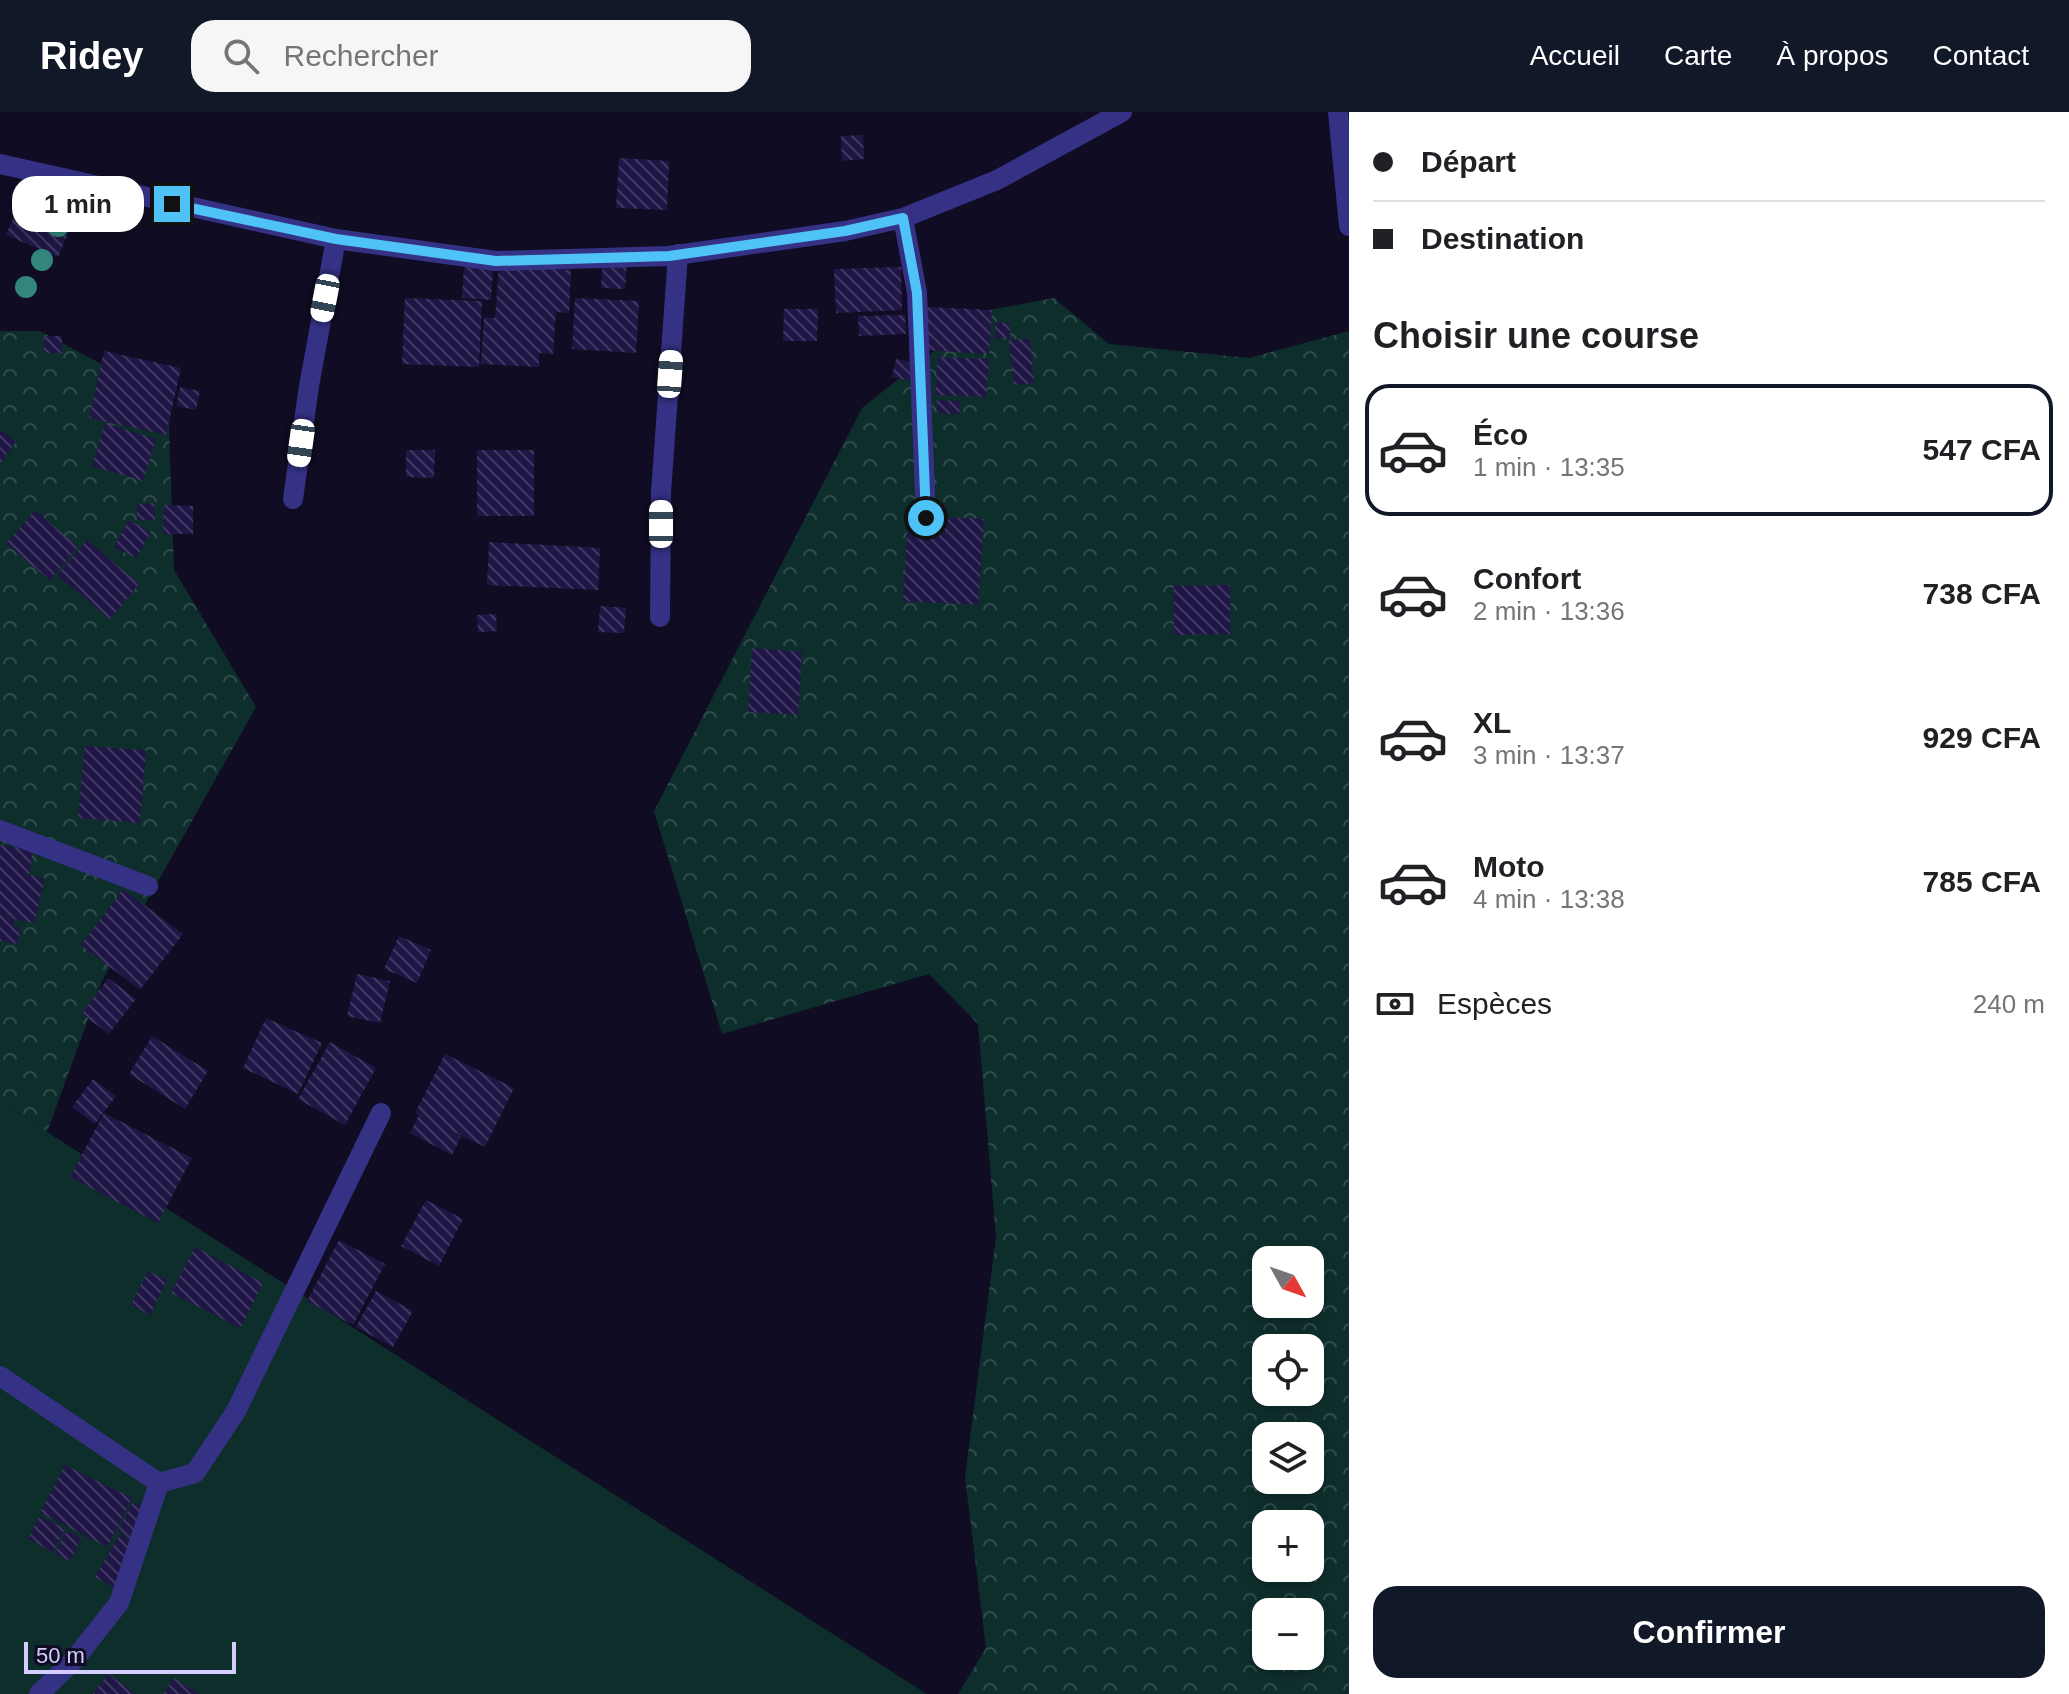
<!DOCTYPE html>
<html lang="fr">
<meta charset="utf-8">
<style>
:root{--surface:#fff;--page:#f6f6f6;--text:#202124;--muted:#757577;--line:#e0e0e0;--accent:#111827}
body{margin:0;font-family:Helvetica,sans-serif;background:var(--page);color:var(--text);height:100vh;display:flex;flex-direction:column;font-size:30px;white-space:nowrap}
*{box-sizing:border-box;margin:0}
p{font-size:26px;color:var(--muted)}
.icon{flex:none;width:44px;height:44px;fill:none;stroke:currentColor;stroke-width:2;stroke-linecap:round;stroke-linejoin:round}
.map{position:relative;flex:1;overflow:hidden}
.sheet{display:flex;flex-direction:column;background:var(--surface);width:720px}
.sheet>*{flex:none}
.guide{display:grid;align-content:center;height:176px;padding:0 24px;background:var(--surface)}
.needle{width:52px;rotate:130deg}
.tools{position:absolute;left:1252px;top:1134px;display:grid;gap:16px}
.tools a{display:grid;place-items:center;width:72px;height:72px;border-radius:16px;background:var(--surface);box-shadow:0 4px 12px #0003;font-size:40px}
.scale{position:absolute;left:24px;bottom:20px;width:212px;box-sizing:border-box;padding-left:8px;border:4px solid #d3ceff;border-top:0;font-size:22px;line-height:28px;white-space:nowrap;color:#d3ceff;-webkit-text-stroke:6px #100c23;paint-order:stroke}
.end{position:absolute;width:36px;height:36px;margin:-18px;border:10px solid #4fc3f7;background:#111;box-shadow:0 0 0 4px #111}
.from{border-radius:50%}
.bubble{position:absolute;height:56px;border-radius:24px;background:var(--surface);box-shadow:0 4px 12px #0003;font-size:26px;font-weight:700;line-height:56px;text-align:center}
.car{position:absolute;width:24px;height:48px;margin:-24px -12px;border-radius:10px;box-shadow:0 0 6px 2px #0007;background:linear-gradient(#fff 24%,#345 0 40%,#fff 0 76%,#345 0 86%,#fff 0)}
.guide b{display:flex;align-items:center;gap:28px;height:76px;font-size:30px}
.guide b+b{border-top:2px solid var(--line)}
.guide i{width:20px;height:20px;background:var(--text)}
ul{padding:0;list-style:none}
li{display:flex;align-items:center;gap:24px;height:132px;margin:0 16px 12px;padding:0 8px;border:4px solid transparent;border-radius:24px}
li div{flex:1}
li b{display:block;font-size:30px}
li em{font-style:normal;font-weight:700}
li.active{border-color:var(--accent)}
li>.icon{width:72px;height:72px;stroke-width:1.5}
h2{padding:0 24px;font-size:36px;line-height:96px}
.pay{display:flex;align-items:center;gap:20px;height:88px;padding:0 24px;font-size:30px}
.pay p{margin-inline-start:auto}
.primary-button{display:flex;gap:16px;margin-top:auto;padding:16px 24px}
.primary-button a{flex:1;height:92px;border-radius:24px;background:var(--accent);color:#fff;font-size:32px;font-weight:700;line-height:92px;text-align:center}
header{display:flex;align-items:center;gap:48px;box-sizing:border-box;height:112px;padding:0 40px;background:var(--accent);color:#fff}
header strong{font-size:38px}
nav{display:flex;gap:44px;margin-inline-start:auto;font-size:28px}
.search{width:560px;height:72px;background:var(--page);display:flex;align-items:center;gap:20px;box-sizing:border-box;padding:0 28px;border-radius:24px;color:var(--muted);font-size:30px}
main{display:flex;flex:1;min-height:0}
.map>svg:first-child{display:block}
.grass{fill:#0e2e2c}
.forest{fill:url(#forest-crowns);fill-rule:evenodd}
.building{fill:url(#building-back-hatch)}
.lines{fill:none;stroke-linecap:round;stroke-linejoin:round}
.street{stroke:#353286;stroke-width:20}
.tree{fill:#33867b}
.route{stroke:#4fc3f7;stroke-width:10}
</style>
<header>
<strong>Ridey</strong>
<div class="search"><svg class="icon" aria-label="search" viewBox="0 0 24 24"><circle cx="10" cy="10" r="6"/><path d="M15 15l6 6"/></svg>Rechercher</div>
<nav><a>Accueil</a><a>Carte</a><a>À propos</a><a>Contact</a></nav>
</header>
<main>
<div class="map">
<svg width="1349" height="1582" viewBox="0 0 1349 1582">
<defs>
<pattern id="forest-crowns" width="20" height="18" patternUnits="userSpaceOnUse" patternTransform="scale(2)"><rect width="20" height="18" fill="#0e2e2c"/><path d="M2 6a3 3 0 1 1 6 0M12 15a3 3 0 1 1 6 0" fill="none" stroke="#304b4c"/></pattern>
<pattern id="building-back-hatch" width="6" height="6" patternUnits="userSpaceOnUse" patternTransform="scale(2)"><rect width="6" height="6" fill="#201646"/><path d="M-1 5l2 2M0 0l6 6M5-1l2 2" fill="none" stroke="#403762"/></pattern>
</defs>
<rect width="100%" height="100%" fill="#100c23"/>
<!-- grass -->
<path class="grass" d="M0 990 927 1582H0Z"/>
<!-- forest -->
<path class="forest" d="M1054 186 1109 232 1249 246 1349 219V1582H958L986 1536 965 1365 996 1125 978 912 929 862 722 922 654 699 862 296 984 199ZM1266 1148H1310V1192H1266ZM1266 1236H1310V1280H1266ZM1266 1324H1310V1368H1266ZM1266 1412H1310V1456H1266ZM1266 1500H1310V1544H1266Z
M0 219H40L168 288 174 458 256 595 102 869 47 1020 0 990Z"/>
<!-- building -->
<path class="building" d="M863 23 864 47 842 49 841 24Z
M619 46 669 49 667 98 616 96Z
M24 80 76 103 58 145 6 123Z
M80 88 96 100 87 111 72 99Z
M603 147 627 149 625 177 601 176Z
M499 154 571 158 569 201 556 200 553 242 539 241V255L481 252 484 205 495 206Z
M464 155 493 157 491 188 462 186Z
M901 155 902 198 836 201 834 157Z
M405 186 482 189 479 255 402 252Z
M575 186 639 189 636 241 572 237Z
M925 195 992 198 989 242 923 238Z
M784 197H818L817 229H783Z
M905 203 906 222 859 224 858 204Z
M995 211H1010V226L995 227Z
M44 224H62V241H44Z
M1030 226 1034 271 1014 273 1009 228Z
M104 239 181 256 166 323 89 306Z
M938 245 989 247 986 285 935 283Z
M896 247 916 251 912 269 892 265Z
M180 275 200 279 196 298 176 294Z
M937 288 960 289 959 302 937 301Z
M105 311 156 327 143 369 92 354Z
M0 318 16 329 0 352Z
M406 338H435L434 366 406 365Z
M477 338H534V404H477Z
M154 391 155 408H137V392Z
M164 393 193 394V422H163Z
M35 398 78 435 50 468 6 432Z
M908 403 984 407 978 493 903 489Z
M129 408 151 420 136 446 114 435Z
M87 428 139 472 110 507 57 463Z
M489 430 600 436 598 478 487 473Z
M1230 473V522L1174 523V474Z
M600 494 626 496 624 521 598 520Z
M496 502 497 519 478 520 477 503Z
M752 536 802 540 798 603 748 600Z
M85 634 146 638 140 711 78 706Z
M0 733 33 738 29 763 45 766 34 811 14 807 13 813 20 815 18 832 0 829Z
M123 777 183 822 140 878 81 833Z
M399 824 431 838 417 871 384 857Z
M357 862 390 869 380 911 347 904Z
M108 866 136 887 109 922 82 902Z
M266 906 322 931 298 982 243 956Z
M152 924 208 959 185 997 129 962Z
M330 930 376 956 345 1013 298 987Z
M445 942 514 976 485 1035 447 1017 461 1025 452 1043 410 1021 419 1003 415 1001Z
M93 967 116 984 95 1012 72 995Z
M104 1001 192 1046 158 1111 70 1065Z
M426 1088 463 1107 439 1154 401 1134Z
M339 1128 385 1152 353 1213 307 1189Z
M195 1135 263 1171 240 1216 171 1181Z
M148 1159 167 1168 150 1203 131 1193Z
M376 1179 413 1199 393 1235 356 1215Z
M65 1353 132 1386 107 1435 40 1401Z
M133 1390 149 1399 116 1477 95 1465 120 1422 129 1426 117 1419Z
M40 1404 65 1417 53 1440 28 1427Z
M67 1418 81 1425 70 1449 55 1441Z
M108 1562 136 1582H93Z
M174 1566 199 1582H163Z"/>
<g class="lines">
<!-- street -->
<path class="street" d="M1338 0 1349 114
M0 52 336 127 496 149 669 144 845 119 903 106 997 68 1122 0
M903 106 917 181 926 406
M293 387 309 274 336 127
M660 505 661 381 678 142
M0 718 148 774
M0 1264 159 1371 195 1361 236 1299 381 1001
M39 1582 74 1548 119 1491 159 1371"/>
</g>
<!-- trees -->
<g class="tree">
<circle cx="58" cy="114" r="11"/>
<circle cx="42" cy="148" r="11"/>
<circle cx="26" cy="175" r="11"/>
</g>
<g class="lines">
<!-- route -->
<path class="route" d="M172 92 336 127 496 149 669 144 845 119 903 106 917 181 926 406"/>
</g>
</svg>
<div class="tools">
<a><svg class="needle" viewBox="-14 -14 28 28"><path d="M0-13l5 13h-10z" fill="#e53935"/><path d="M0 13l5-13h-10z" fill="#757577"/></svg></a>
<a><svg class="icon" aria-label="locate" viewBox="0 0 24 24"><circle cx="12" cy="12" r="6"/><path d="M12 2v4M12 18v4M2 12h4M18 12h4"/></svg></a>
<a><svg class="icon" aria-label="layers" viewBox="0 0 24 24"><path d="M12 4l9 5-9 5-9-5zM3 14l9 5 9-5"/></svg></a>
<a>+</a>
<a>−</a>
</div>
<div class="scale">50 m</div>
<i class="end from" style="left:926px;top:406px"></i>
<i class="end" style="left:172px;top:92px"></i>
<div class="bubble" style="left:12px;top:64px;width:132px">1 min</div>
<i class="car" style="left:325px;top:186px;rotate:191deg"></i>
<i class="car" style="left:670px;top:262px;rotate:4deg"></i>
<i class="car" style="left:301px;top:331px;rotate:188deg"></i>
<i class="car" style="left:661px;top:412px;rotate:0deg"></i>
</div>
<section class="sheet">
<div class="guide">
<b><i class="from"></i>Départ</b>
<b><i></i>Destination</b>
</div>
<h2>Choisir une course</h2>
<ul>
<li class="active"><svg class="icon" aria-label="car" viewBox="0 0 24 24"><path d="M5 17H2v-5l4-1 3-4h7l3 4 3 1v5h-3M9 17h6M6 11h13"/><circle cx="7" cy="17" r="2"/><circle cx="17" cy="17" r="2"/></svg><div><b>Éco</b><p>1 min · 13:35</p></div><em>547 CFA</em></li>
<li><svg class="icon" aria-label="car" viewBox="0 0 24 24"><path d="M5 17H2v-5l4-1 3-4h7l3 4 3 1v5h-3M9 17h6M6 11h13"/><circle cx="7" cy="17" r="2"/><circle cx="17" cy="17" r="2"/></svg><div><b>Confort</b><p>2 min · 13:36</p></div><em>738 CFA</em></li>
<li><svg class="icon" aria-label="car" viewBox="0 0 24 24"><path d="M5 17H2v-5l4-1 3-4h7l3 4 3 1v5h-3M9 17h6M6 11h13"/><circle cx="7" cy="17" r="2"/><circle cx="17" cy="17" r="2"/></svg><div><b>XL</b><p>3 min · 13:37</p></div><em>929 CFA</em></li>
<li><svg class="icon" aria-label="car" viewBox="0 0 24 24"><path d="M5 17H2v-5l4-1 3-4h7l3 4 3 1v5h-3M9 17h6M6 11h13"/><circle cx="7" cy="17" r="2"/><circle cx="17" cy="17" r="2"/></svg><div><b>Moto</b><p>4 min · 13:38</p></div><em>785 CFA</em></li>
</ul>
<div class="pay"><svg class="icon" aria-label="cash" viewBox="0 0 24 24"><path d="M3 7h18v10H3z"/><circle cx="12" cy="12" r="2"/></svg>Espèces<p>240 m</p></div>
<div class="primary-button"><a>Confirmer</a></div>
</section>
</main>
